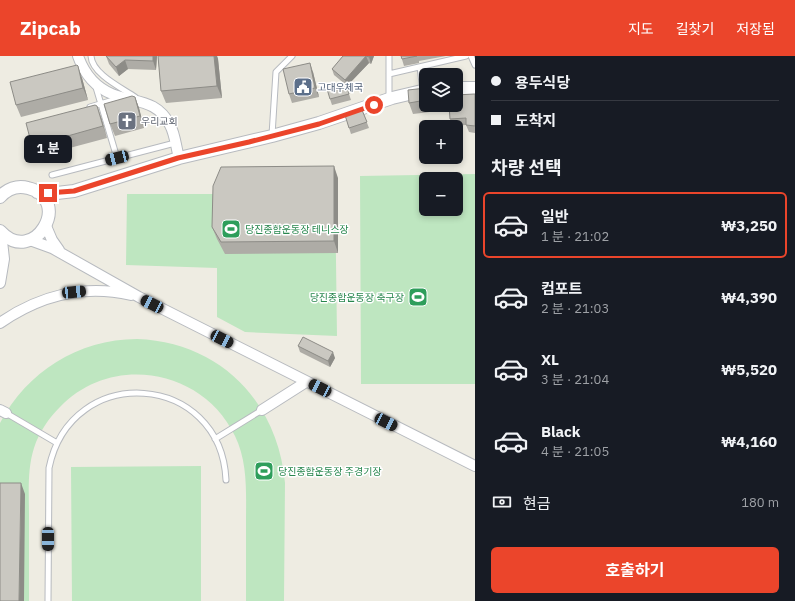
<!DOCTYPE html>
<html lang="ko">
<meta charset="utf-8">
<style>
:root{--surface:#171b24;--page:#20242c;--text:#f1f3f6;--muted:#9ea1a6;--line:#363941;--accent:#eb452b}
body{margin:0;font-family:"IBM Plex Sans","Noto Sans KR",sans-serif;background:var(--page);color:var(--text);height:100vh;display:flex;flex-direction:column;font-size:15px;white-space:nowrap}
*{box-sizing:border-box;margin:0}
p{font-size:13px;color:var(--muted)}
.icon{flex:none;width:22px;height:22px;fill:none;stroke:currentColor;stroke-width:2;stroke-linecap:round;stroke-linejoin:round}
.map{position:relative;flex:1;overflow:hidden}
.side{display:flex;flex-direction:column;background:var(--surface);width:320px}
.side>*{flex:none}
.hud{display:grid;align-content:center;height:88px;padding:0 16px;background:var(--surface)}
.fabs{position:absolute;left:419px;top:12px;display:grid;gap:8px}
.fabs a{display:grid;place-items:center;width:44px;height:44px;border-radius:6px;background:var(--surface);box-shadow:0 2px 6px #0003;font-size:20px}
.end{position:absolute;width:18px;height:18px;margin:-9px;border:5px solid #eb452b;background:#fff;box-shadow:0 0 0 2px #fff}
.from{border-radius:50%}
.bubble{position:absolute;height:28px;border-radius:6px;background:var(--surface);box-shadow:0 2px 6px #0003;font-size:13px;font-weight:700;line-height:28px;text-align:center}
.car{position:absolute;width:12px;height:24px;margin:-12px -6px;border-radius:5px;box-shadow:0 0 3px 1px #0007;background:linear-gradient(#222 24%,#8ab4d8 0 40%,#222 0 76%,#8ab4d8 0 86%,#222 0)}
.hud b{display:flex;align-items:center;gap:14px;height:38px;font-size:15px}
.hud b+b{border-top:1px solid var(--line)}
.hud i{width:10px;height:10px;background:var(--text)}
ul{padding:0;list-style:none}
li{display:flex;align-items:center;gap:12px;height:66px;margin:0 8px 6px;padding:0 8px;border:2px solid transparent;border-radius:6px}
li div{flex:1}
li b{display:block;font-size:15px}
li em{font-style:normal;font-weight:700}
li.on{border-color:var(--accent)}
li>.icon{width:36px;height:36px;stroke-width:1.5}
h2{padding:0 16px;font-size:18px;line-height:48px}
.pay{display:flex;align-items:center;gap:10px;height:44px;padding:0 16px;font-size:15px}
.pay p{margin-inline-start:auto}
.action{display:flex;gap:8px;margin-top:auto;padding:8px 16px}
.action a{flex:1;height:46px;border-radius:6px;background:var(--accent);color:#fff;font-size:16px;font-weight:700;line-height:46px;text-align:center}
header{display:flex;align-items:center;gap:24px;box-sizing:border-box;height:56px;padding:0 20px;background:var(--accent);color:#fff}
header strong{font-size:19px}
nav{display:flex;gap:22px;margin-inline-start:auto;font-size:14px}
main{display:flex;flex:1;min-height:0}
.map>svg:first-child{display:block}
.green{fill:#bee6c0;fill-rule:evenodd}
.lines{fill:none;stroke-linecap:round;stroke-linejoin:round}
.service-casing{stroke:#b7babf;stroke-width:7}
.minor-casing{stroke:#b7babf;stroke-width:12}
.tertiary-casing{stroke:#b7babf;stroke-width:14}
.service{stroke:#fff;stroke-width:5}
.minor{stroke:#fff;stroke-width:10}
.tertiary{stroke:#fff;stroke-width:12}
.wall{fill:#aeaca6}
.shaded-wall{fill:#8d8c87}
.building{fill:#cac8c1;stroke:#8d8c87}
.route{stroke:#eb452b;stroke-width:5}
.labels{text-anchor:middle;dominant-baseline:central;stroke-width:3;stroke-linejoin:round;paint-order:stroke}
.service-label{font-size:10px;fill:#4e5e75;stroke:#fff;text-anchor:start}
.worship-label{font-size:10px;fill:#5b616d;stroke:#fff;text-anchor:start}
.leisure-label{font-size:10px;fill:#27864d;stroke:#fff;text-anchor:start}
</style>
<header>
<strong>Zipcab</strong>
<nav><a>지도</a><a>길찾기</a><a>저장됨</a></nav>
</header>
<main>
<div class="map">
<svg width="475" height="545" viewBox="0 0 475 545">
<rect width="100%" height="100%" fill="#eeece2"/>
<!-- green -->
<path class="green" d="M475 118V328H361L360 120ZM426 123H456V153H426Z
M335 129 337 280 245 276 217 261V212L126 209 127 138H213Z
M137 283C220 286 278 346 285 427L284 545H246C246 519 246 493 246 466 246 437 248 407 235 380 203 313 112 297 60 351 49 362 39 376 34 392 27 414 29 437 29 460 29 489 29 517 29 545H0V367C27 316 78 283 137 283Z
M201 410V545H72L71 411Z"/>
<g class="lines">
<!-- service casing -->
<g class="service-casing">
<path id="service" d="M91 0C92 18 122 32 135 41
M389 0V42
M471 0 475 9
M420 11 423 35
M389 18 466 0
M95 28 117 102
M90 51 120 42
M272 79 276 16 292 0
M52 119 175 87
M6 357 57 387
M215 383 262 354
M48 545 49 412C71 305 221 316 226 424"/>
</g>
<!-- minor casing -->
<g class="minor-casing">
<path id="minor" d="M78 0C84 17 95 31 112 38 135 47 157 43 170 69 175 78 176 91 179 102
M46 170 52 184 59 194
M30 184 52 192 139 241 475 410
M0 227 4 203 1 176
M0 267C39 240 84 228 131 239
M0 354 6 357
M262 354 306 326"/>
</g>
<!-- tertiary casing -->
<g class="tertiary-casing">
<path id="tertiary" d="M456 32H475
M37 136 57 137 74 135 179 102 272 80 319 67 392 42 426 34
M0 141C7 133 17 129 28 132 74 143 34 212 0 175"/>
</g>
<!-- service -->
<use href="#service" class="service"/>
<!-- minor -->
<use href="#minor" class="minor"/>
<!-- tertiary -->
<use href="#tertiary" class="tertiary"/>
</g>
<!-- wall -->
<path class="wall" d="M106 0H157L156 14 128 13 119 20 109 8Z
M158 0H217L218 3 222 42 166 47 161 35Z
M343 0H374L371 8 369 7 347 30 346 29 351 44 332 49 330 43 345 28 334 19 332 13Z
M401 0H446L419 5V7L404 10Z
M313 16 319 41 292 47 289 38Z
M82 22 88 44 21 61 16 49Z
M426 32V49H445L446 54 413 58 409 47Z
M475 38V77L469 76 466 69 453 70 450 63Z
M135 41 139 52 144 72 115 80 110 68Z
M362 54 369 72 351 78 345 59Z
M101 61 107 82 36 101 32 90Z
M338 122V197L225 198 217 183 212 171Z
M298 290 335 302 330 311 300 296Z"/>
<!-- shaded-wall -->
<path class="shaded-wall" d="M153 0H157L156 14 153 5Z
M214 0H217L218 3 222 42 217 30Z
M366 0 369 7 347 30 345 24Z
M369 0H374L371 8 369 1Z
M125 4 128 13 119 20 116 11Z
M310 7 313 16 319 41 315 32Z
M78 10 82 22 88 44 83 32Z
M135 41 139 52 144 72 140 60Z
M97 50 101 61 107 82 103 70Z
M334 110 338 122V197L334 185Z
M333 296 335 302 330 311 328 305Z
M21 427 25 438 24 545H19Z"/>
<!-- building -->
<path class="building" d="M106 0H153V5L125 4 116 11Z
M158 0H214L217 30 161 35Z
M343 0H369V1L366 0 345 24 332 13Z
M401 0H417L402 3Z
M310 7 315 32 289 38 283 13Z
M77 9 78 10 83 32 16 49 10 26Z
M346 28 349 38 330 43 327 33Z
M426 32V44L409 47 408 34Z
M474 38H475V70L466 69V62L450 63 449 49H456V39Z
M132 40 135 41 140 60 110 68 104 48Z
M95 49 97 50 103 70 32 90 26 67Z
M362 54 367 66 349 72 345 59Z
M334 110V185L221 186 212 171 213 130 221 111Z
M303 281 333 296 328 305 298 290Z
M0 427H21L19 545H0Z"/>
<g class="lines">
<!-- route -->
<path class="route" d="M48 137 74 135 178 102 249 86 319 68 374 49"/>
</g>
<!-- icons -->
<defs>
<g id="civic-square" transform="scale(1)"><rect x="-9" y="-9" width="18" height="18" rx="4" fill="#5c6f8a" stroke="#fff"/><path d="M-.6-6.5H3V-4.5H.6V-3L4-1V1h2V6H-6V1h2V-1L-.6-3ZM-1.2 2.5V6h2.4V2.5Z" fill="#fff"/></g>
<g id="church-square" transform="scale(1)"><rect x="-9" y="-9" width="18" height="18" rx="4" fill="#6b7280" stroke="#fff"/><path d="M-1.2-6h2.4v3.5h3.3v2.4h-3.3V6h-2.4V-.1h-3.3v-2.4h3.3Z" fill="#fff"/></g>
<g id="stadium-square" transform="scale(1)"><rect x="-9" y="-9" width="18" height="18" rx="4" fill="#2e9e5b" stroke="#fff"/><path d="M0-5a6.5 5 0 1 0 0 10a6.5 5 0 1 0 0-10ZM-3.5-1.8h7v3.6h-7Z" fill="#fff"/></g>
</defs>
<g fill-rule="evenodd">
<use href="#civic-square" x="303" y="31"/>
<use href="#church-square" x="127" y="65"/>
<use href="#stadium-square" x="231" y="173"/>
<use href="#stadium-square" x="418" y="241"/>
<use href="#stadium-square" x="264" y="415"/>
</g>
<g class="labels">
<!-- service labels -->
<g class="service-label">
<text x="317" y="31">고대우체국</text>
</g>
<!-- worship labels -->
<g class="worship-label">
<text x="141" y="65">우리교회</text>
</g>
<!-- leisure labels -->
<g class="leisure-label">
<text x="245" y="173">당진종합운동장 테니스장</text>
<text x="404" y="241" text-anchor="end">당진종합운동장 축구장</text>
<text x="278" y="415">당진종합운동장 주경기장</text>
</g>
</g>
</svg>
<div class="fabs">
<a><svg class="icon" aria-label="layers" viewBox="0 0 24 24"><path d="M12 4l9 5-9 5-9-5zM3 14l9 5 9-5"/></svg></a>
<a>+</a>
<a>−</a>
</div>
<i class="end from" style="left:374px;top:49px"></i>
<i class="end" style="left:48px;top:137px"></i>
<div class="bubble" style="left:24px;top:79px;width:48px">1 분</div>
<i class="car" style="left:117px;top:102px;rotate:256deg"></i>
<i class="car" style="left:74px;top:236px;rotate:85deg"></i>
<i class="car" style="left:152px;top:248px;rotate:297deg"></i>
<i class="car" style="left:222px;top:283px;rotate:117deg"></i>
<i class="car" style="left:320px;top:332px;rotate:297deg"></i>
<i class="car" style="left:386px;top:366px;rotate:117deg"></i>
<i class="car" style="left:48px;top:483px;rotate:180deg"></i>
</div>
<section class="side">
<div class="hud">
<b><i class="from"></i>용두식당</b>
<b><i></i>도착지</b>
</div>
<h2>차량 선택</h2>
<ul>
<li class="on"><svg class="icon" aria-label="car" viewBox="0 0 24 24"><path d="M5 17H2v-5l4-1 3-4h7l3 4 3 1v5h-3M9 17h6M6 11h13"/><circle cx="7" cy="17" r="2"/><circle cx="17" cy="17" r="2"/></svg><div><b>일반</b><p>1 분 · 21:02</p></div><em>₩3,250</em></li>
<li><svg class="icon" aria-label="car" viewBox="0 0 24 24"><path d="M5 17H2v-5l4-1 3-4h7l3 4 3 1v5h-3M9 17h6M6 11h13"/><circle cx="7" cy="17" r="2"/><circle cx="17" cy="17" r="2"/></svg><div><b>컴포트</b><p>2 분 · 21:03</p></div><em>₩4,390</em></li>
<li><svg class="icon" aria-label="car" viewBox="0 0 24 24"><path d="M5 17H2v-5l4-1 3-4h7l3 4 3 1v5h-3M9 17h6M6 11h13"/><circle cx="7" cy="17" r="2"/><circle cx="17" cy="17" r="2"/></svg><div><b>XL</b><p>3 분 · 21:04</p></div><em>₩5,520</em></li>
<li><svg class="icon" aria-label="car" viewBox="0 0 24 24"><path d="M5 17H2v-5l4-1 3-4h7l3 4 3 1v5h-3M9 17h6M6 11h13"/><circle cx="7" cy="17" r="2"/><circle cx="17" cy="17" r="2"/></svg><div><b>Black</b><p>4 분 · 21:05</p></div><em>₩4,160</em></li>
</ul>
<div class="pay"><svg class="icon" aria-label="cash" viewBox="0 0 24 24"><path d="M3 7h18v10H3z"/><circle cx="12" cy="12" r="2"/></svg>현금<p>180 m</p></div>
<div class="action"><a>호출하기</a></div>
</section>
</main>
